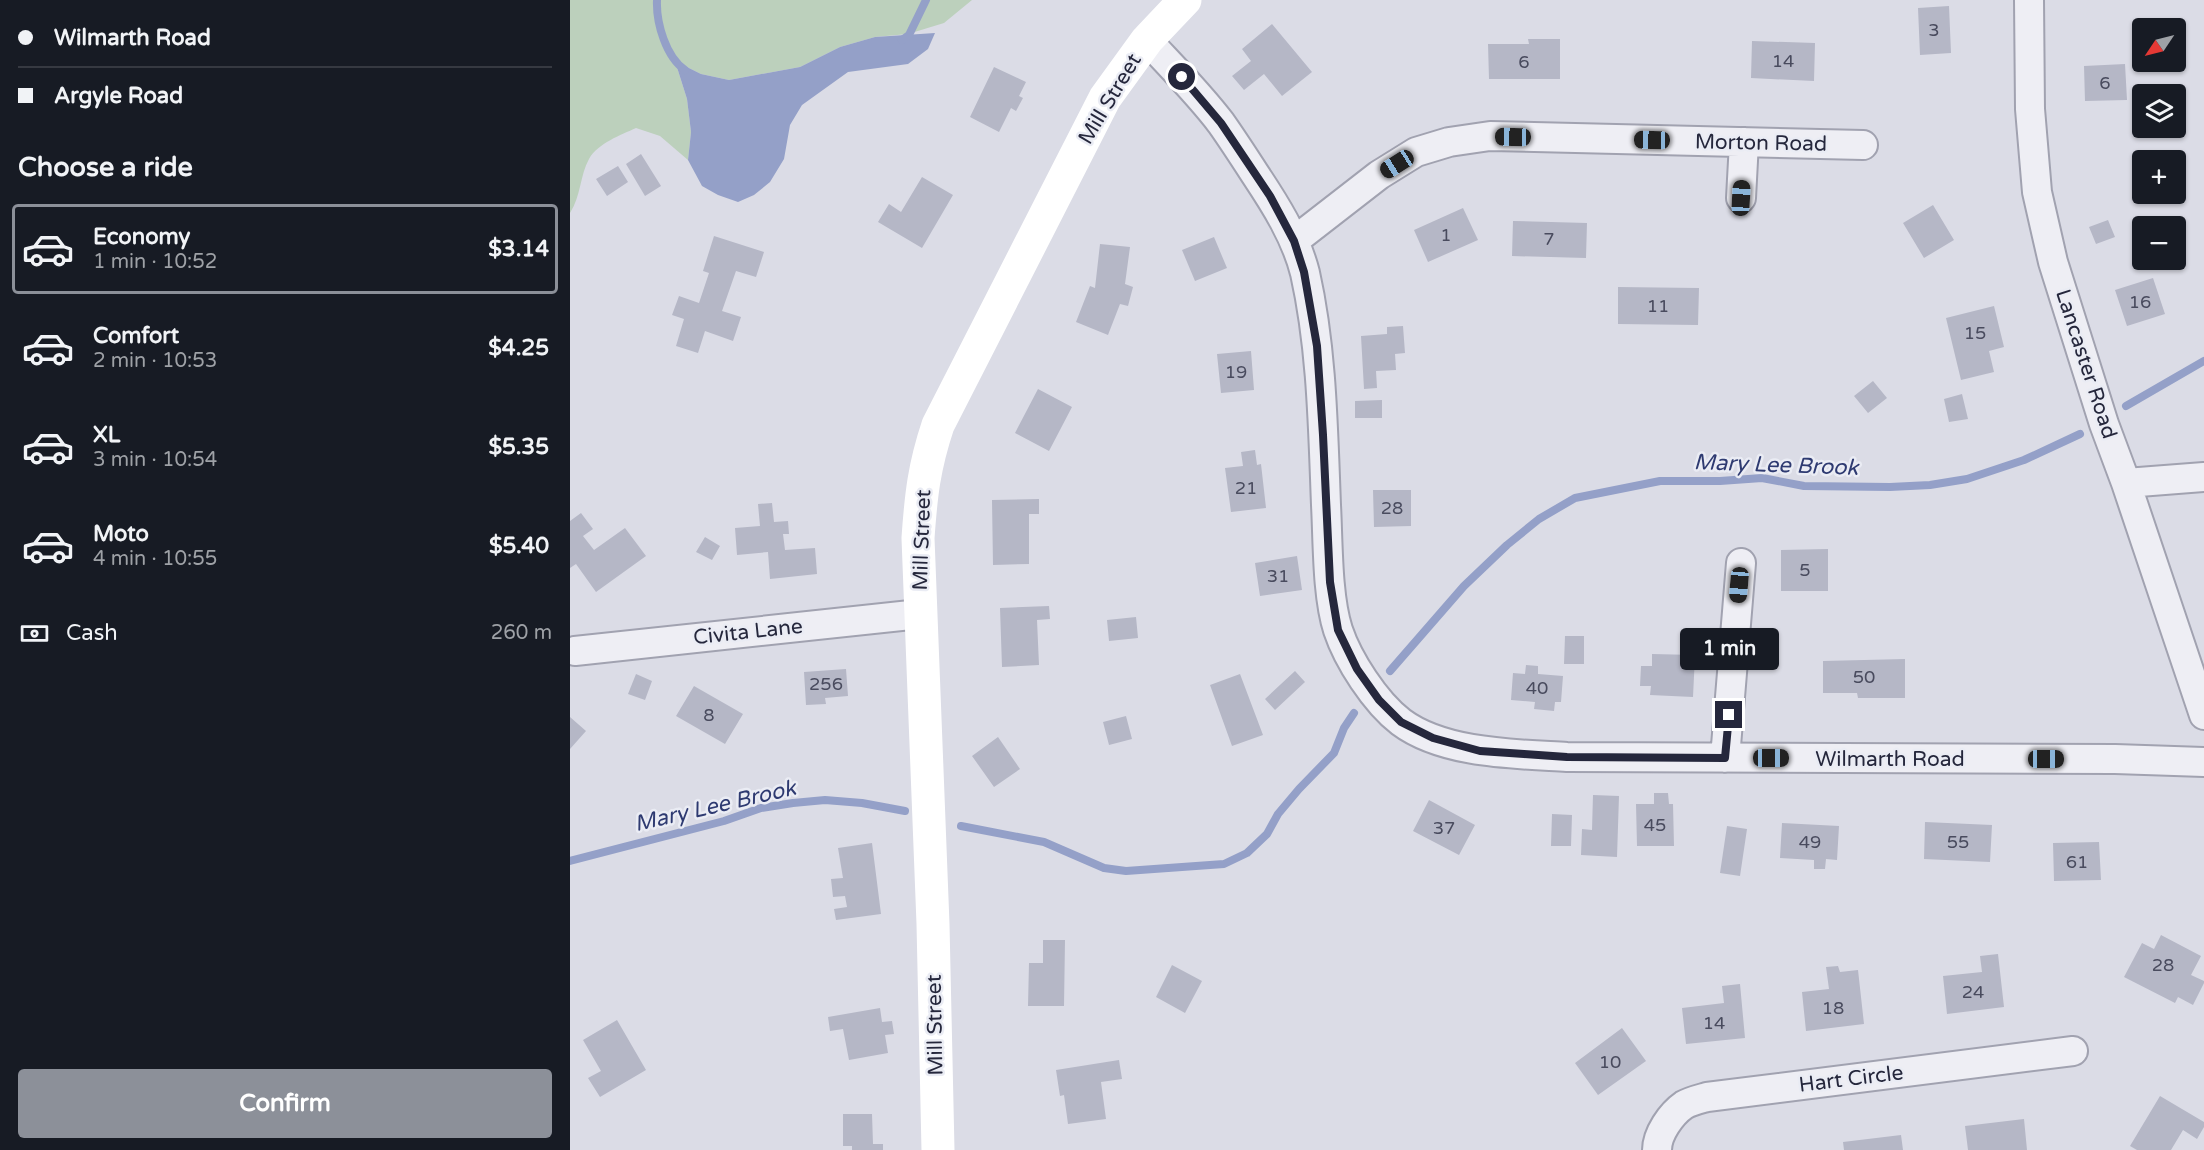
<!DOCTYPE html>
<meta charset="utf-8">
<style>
:root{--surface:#171b24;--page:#20242c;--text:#f1f3f6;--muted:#9ea1a6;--line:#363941;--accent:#8c9099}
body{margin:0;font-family:"Varela Round",sans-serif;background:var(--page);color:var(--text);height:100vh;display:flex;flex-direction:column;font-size:22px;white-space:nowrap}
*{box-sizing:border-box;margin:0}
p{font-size:20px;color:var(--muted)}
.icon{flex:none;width:33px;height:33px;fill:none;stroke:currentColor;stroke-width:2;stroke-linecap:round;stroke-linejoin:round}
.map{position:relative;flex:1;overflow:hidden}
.sheet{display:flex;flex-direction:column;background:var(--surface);width:570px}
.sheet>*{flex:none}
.hud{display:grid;align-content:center;height:132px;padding:0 18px;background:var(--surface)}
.needle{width:39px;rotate:235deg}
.fabs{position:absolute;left:1562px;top:18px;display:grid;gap:12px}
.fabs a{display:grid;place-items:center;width:54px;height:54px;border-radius:6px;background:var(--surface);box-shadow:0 2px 4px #0004;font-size:30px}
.end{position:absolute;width:27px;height:27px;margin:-14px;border:8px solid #25273c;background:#fff;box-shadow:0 0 0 3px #fff}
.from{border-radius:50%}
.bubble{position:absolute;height:42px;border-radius:6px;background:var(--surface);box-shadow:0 2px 4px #0004;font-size:20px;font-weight:700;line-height:42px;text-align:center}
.car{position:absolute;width:18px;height:36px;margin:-18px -9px;border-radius:8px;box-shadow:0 0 4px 2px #0007;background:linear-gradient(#222 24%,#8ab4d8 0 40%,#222 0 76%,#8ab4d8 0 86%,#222 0)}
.hud b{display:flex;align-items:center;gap:21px;height:57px;font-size:22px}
.hud b+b{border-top:2px solid var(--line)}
.hud i{width:15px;height:15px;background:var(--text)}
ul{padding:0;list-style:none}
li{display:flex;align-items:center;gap:18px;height:90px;margin:0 12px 9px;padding:0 6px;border:3px solid transparent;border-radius:6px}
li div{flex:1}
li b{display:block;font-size:22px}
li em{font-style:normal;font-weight:700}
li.on{border-color:var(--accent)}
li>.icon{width:54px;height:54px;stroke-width:1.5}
h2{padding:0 18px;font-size:27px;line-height:72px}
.pay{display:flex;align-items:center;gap:15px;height:66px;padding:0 18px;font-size:22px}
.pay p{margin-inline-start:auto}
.primary-button{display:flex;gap:12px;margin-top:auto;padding:12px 18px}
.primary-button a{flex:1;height:69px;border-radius:6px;background:var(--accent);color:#fff;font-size:24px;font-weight:700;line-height:69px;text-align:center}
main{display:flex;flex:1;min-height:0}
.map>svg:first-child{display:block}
.green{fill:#bcd0bc}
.water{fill:#94a0c8}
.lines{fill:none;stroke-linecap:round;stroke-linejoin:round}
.stream{stroke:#94a0c8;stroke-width:8}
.building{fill:#b5b7c6}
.street-casing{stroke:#a1a2b0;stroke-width:32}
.street{stroke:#eeeef4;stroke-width:28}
.secondary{stroke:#fff;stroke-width:33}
.route{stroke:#25273c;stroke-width:8}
.labels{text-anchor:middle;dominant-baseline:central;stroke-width:5;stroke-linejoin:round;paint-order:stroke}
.number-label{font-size:18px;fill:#494b5e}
.street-label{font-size:21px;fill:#25273c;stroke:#eaecf4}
.water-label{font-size:22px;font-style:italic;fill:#2e3a71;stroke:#eaecf4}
</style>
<main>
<section class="sheet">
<div class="hud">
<b><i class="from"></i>Wilmarth Road</b>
<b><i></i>Argyle Road</b>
</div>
<h2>Choose a ride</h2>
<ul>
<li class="on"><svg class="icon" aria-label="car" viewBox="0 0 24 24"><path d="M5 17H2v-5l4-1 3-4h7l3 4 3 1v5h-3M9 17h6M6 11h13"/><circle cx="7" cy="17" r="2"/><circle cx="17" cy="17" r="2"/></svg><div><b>Economy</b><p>1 min · 10:52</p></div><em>$3.14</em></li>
<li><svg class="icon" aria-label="car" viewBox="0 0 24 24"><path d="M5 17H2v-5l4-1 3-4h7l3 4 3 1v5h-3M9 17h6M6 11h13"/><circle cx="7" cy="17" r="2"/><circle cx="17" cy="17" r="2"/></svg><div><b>Comfort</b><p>2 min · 10:53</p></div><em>$4.25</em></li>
<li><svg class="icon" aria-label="car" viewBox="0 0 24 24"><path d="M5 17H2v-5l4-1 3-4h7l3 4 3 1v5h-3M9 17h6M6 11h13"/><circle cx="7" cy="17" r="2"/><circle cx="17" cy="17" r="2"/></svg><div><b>XL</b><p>3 min · 10:54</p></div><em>$5.35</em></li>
<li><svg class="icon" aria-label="car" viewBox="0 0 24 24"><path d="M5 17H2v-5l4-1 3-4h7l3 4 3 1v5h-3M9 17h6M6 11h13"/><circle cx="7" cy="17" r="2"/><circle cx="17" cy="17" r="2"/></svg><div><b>Moto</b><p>4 min · 10:55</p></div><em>$5.40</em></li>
</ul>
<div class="pay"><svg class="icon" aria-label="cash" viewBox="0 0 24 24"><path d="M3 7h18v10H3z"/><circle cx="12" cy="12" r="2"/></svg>Cash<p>260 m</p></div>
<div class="primary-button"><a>Confirm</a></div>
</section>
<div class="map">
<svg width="1634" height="1150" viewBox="0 0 1634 1150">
<rect width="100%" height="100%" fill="#dbdce6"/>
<!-- green -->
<path class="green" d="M0 0H402L374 23 338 34 305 37 270 47 230 67 159 80 131 74 105 61 117 99 121 132 118 160 90 136 66 128C51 135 28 143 19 159 10 175 11 196 0 213Z"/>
<!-- water -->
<path class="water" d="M365 33 358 49 338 64 278 72 232 105 220 125 214 159 200 182 184 195 168 202 148 195 132 186 118 160 121 132 117 99 105 61 131 74 159 80 230 67 270 47 305 37Z"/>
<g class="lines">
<!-- stream -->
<path class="stream" d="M87 0C86 23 96 57 115 70
M332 40 339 35 356 0
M1556 406 1634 361
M820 671 894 586 937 545 969 519 1005 498 1090 481H1150L1192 478 1234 486 1320 487 1360 485 1397 479 1454 460 1510 434
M391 826 474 842 534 868 556 871 654 864 677 853 697 834 708 814 729 789 764 753 774 728 784 713
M0 861 154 821 191 808 223 803 255 800 292 803 335 811"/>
</g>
<!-- building -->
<path class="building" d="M1379 6 1381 53 1350 55 1348 8Z
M702 24 742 72 712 96 694 74 674 90 662 76 681 61 672 49Z
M958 39H990V79H919L918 44H959Z
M1182 41 1245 43 1244 81 1181 78Z
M1555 64 1557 100 1515 101 1514 66Z
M424 67 456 82 449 96 453 98 446 111 441 108 429 132 400 117Z
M71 154 91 186 75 196 56 164Z
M48 166 58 182 37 196 26 179Z
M352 177 383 195 352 248 308 222 319 204 331 212Z
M1363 205 1384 240 1354 258 1333 223Z
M893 208 908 240 858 262 844 230Z
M1538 220 1545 237 1526 244 1519 227Z
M943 221 1017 223 1016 258 942 256Z
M144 236 194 252 186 277 166 271 152 311 171 317 163 341 135 331 128 353 106 346 114 319 102 315 109 296 129 303 139 273 133 271Z
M644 237 657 268 625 281 612 250Z
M530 244 560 247 555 284 563 287 558 306 550 304 538 335 506 322 520 286 525 288Z
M1583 278 1595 314 1557 326 1545 290Z
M1048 287 1129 288 1128 325 1048 324Z
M1424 306 1434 347 1419 351 1424 372 1391 380 1376 318Z
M833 326 835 353 825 354 826 370 806 371 807 388 794 389 791 336 817 334V327Z
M681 351 684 390 651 393 647 354Z
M1303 381 1317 398 1298 413 1284 396Z
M468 389 502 407 479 451 445 433Z
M1392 394 1398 419 1379 422 1374 399Z
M812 400V418H785V401Z
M685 450 687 465 691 464 696 508 661 512 655 468 673 466 671 452Z
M803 490H841V526L804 527Z
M469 499V514H459V564L423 565 422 500Z
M202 503 204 522 218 521 219 534H213L215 550 245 548 247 574 200 579 198 552 167 555 165 528 190 526 188 504Z
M11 513 23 529 13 536 24 550 55 528 76 556 26 592 6 564 0 568V521Z
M135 537 150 546 142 560 126 552Z
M1258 549V591H1211V550Z
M727 556 732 590 690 596 685 563Z
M479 606 480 619 467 620 469 665 432 667 430 608Z
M566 617 568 638 539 641 537 620Z
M995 636H1014V664H994Z
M1082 654 1125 655 1123 697 1080 695 1081 686H1070L1071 666H1082Z
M1335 659V698H1288L1287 693H1253V661Z
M956 665 968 666V674L993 676 991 702H985L984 711 964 709 965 702 941 700 943 673 955 674Z
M276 669 278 696 255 698 256 704 236 705 234 672Z
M725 671 735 682 705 710 695 699Z
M66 674 82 681 75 700 58 694Z
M670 674 693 735 662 746 640 685Z
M124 686 173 714 155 744 106 716Z
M556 716 562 739 539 745 533 722Z
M0 717 16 731 0 749Z
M428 737 450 769 424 787 402 756Z
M1084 793H1098L1099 804H1103L1104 846H1067L1066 804H1084Z
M1023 795 1049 796 1047 857 1011 855 1012 829 1022 830Z
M859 800 905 825 889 855 843 831Z
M982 814 1002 815 1001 846H981Z
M1355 822 1422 825 1420 862 1354 859Z
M1212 823 1269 826 1267 860 1256 859 1255 869H1244V860L1210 858Z
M1157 826 1177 829 1170 876 1150 873Z
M1529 842 1531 880 1484 881 1483 843Z
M302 843 311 914 266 920 264 909 277 907 275 896 263 897 261 879 273 878 268 848Z
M1591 935 1631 956 1621 975 1634 981V983L1623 1005 1608 997 1605 1003 1554 977 1572 943 1584 949Z
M473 940H495L494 1006H458L459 963H473Z
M1428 954 1434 1007 1377 1014 1373 976 1412 972 1410 956Z
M602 965 632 981 615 1013 586 997Z
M1268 966 1270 972 1288 970 1294 1024 1236 1031 1232 992 1259 989 1256 967Z
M1170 984 1175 1038 1116 1044 1112 1008 1154 1003 1152 986Z
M310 1008 312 1022 322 1021 324 1034 315 1035 318 1053 279 1060 273 1029 260 1031 258 1017Z
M47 1020 76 1070 30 1097 18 1078 31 1071 13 1040Z
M1052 1028 1076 1061 1028 1095 1005 1063Z
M549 1060 552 1079 531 1082 536 1119 498 1124 494 1095 490 1096 486 1070Z
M1590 1096 1634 1122V1127L1627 1139 1613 1130 1601 1150H1567L1560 1146Z
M273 1114H302L303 1144H313V1150H282V1146H273Z
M1454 1119 1457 1150H1398L1395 1126Z
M1331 1135 1333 1150H1274L1273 1142Z"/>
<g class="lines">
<!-- street casing -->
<g class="street-casing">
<path id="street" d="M1459 0 1460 109 1467 192 1483 262 1534 424 1556 483 1634 715
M577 40C602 67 629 94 651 123 663 140 674 157 685 174 705 204 726 237 735 273 752 349 753 428 756 505 758 542 757 596 768 630 778 660 805 702 831 722 874 754 946 754 997 757L1545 759 1634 762
M1171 198 1174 142
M724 241 809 175 846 152 879 142 920 136 1293 145
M1556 483 1634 477
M5 651 350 614
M1155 758 1171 563
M1087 1150C1087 1134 1101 1114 1114 1105 1121 1101 1130 1099 1137 1097L1503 1051"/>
</g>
<!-- street -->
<use href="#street" class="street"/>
<!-- secondary -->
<path class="secondary" d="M368 1150 363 924 348 538C351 495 354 467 368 425L535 98 577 40 615 0"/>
</g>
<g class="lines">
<!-- route -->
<path class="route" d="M612 77 651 123 700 196 724 241 734 272 747 346 753 435 760 582 768 630 787 669 809 700 831 722 863 738 910 751 954 754 997 757 1155 758 1159 715"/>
</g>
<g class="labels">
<!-- number labels -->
<g class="number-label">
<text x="1364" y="30">3</text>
<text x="1213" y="61">14</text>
<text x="954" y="62">6</text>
<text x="1535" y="83">6</text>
<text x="876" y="235">1</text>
<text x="979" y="239">7</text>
<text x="1570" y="302">16</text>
<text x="1088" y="306">11</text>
<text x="1405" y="333">15</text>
<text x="666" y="372">19</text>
<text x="676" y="488">21</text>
<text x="822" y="508">28</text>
<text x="1235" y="570">5</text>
<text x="708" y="576">31</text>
<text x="1294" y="677">50</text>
<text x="256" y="684">256</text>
<text x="967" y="688">40</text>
<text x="139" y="715">8</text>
<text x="1085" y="825">45</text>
<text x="874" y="828">37</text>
<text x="1240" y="842">49</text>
<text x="1388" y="842">55</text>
<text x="1507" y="862">61</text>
<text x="1593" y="965">28</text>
<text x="1403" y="992">24</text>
<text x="1263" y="1008">18</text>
<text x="1144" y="1023">14</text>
<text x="1040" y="1062">10</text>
</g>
<!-- street labels -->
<g class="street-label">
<text transform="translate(540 99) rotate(-59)">Mill Street</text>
<text transform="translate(1191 143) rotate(1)">Morton Road</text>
<text transform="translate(1516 364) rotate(72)">Lancaster Road</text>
<text transform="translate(352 540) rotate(-88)">Mill Street</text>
<text transform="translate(178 632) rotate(-6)">Civita Lane</text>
<text x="1320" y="759">Wilmarth Road</text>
<text transform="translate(365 1025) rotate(-91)">Mill Street</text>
<text transform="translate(1281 1079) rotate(-7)">Hart Circle</text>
</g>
<!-- water labels -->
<g class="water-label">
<text transform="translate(1206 465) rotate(2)">Mary Lee Brook</text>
<text transform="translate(145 806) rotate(-13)">Mary Lee Brook</text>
</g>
</g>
</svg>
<div class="fabs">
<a><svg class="needle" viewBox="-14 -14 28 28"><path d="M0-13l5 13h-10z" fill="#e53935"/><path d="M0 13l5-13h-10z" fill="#9ea1a6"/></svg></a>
<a><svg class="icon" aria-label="layers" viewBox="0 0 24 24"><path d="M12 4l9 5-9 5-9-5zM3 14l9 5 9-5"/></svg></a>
<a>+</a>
<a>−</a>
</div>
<i class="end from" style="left:612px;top:77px"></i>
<i class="end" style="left:1159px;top:715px"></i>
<div class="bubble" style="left:1110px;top:628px;width:99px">1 min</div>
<i class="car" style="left:943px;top:137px;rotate:271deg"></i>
<i class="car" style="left:1082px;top:140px;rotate:271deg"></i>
<i class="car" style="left:827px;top:164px;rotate:238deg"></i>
<i class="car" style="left:1171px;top:198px;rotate:3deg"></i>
<i class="car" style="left:1169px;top:585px;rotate:185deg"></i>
<i class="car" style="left:1201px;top:758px;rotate:90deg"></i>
<i class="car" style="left:1476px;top:759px;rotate:90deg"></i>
</div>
</main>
